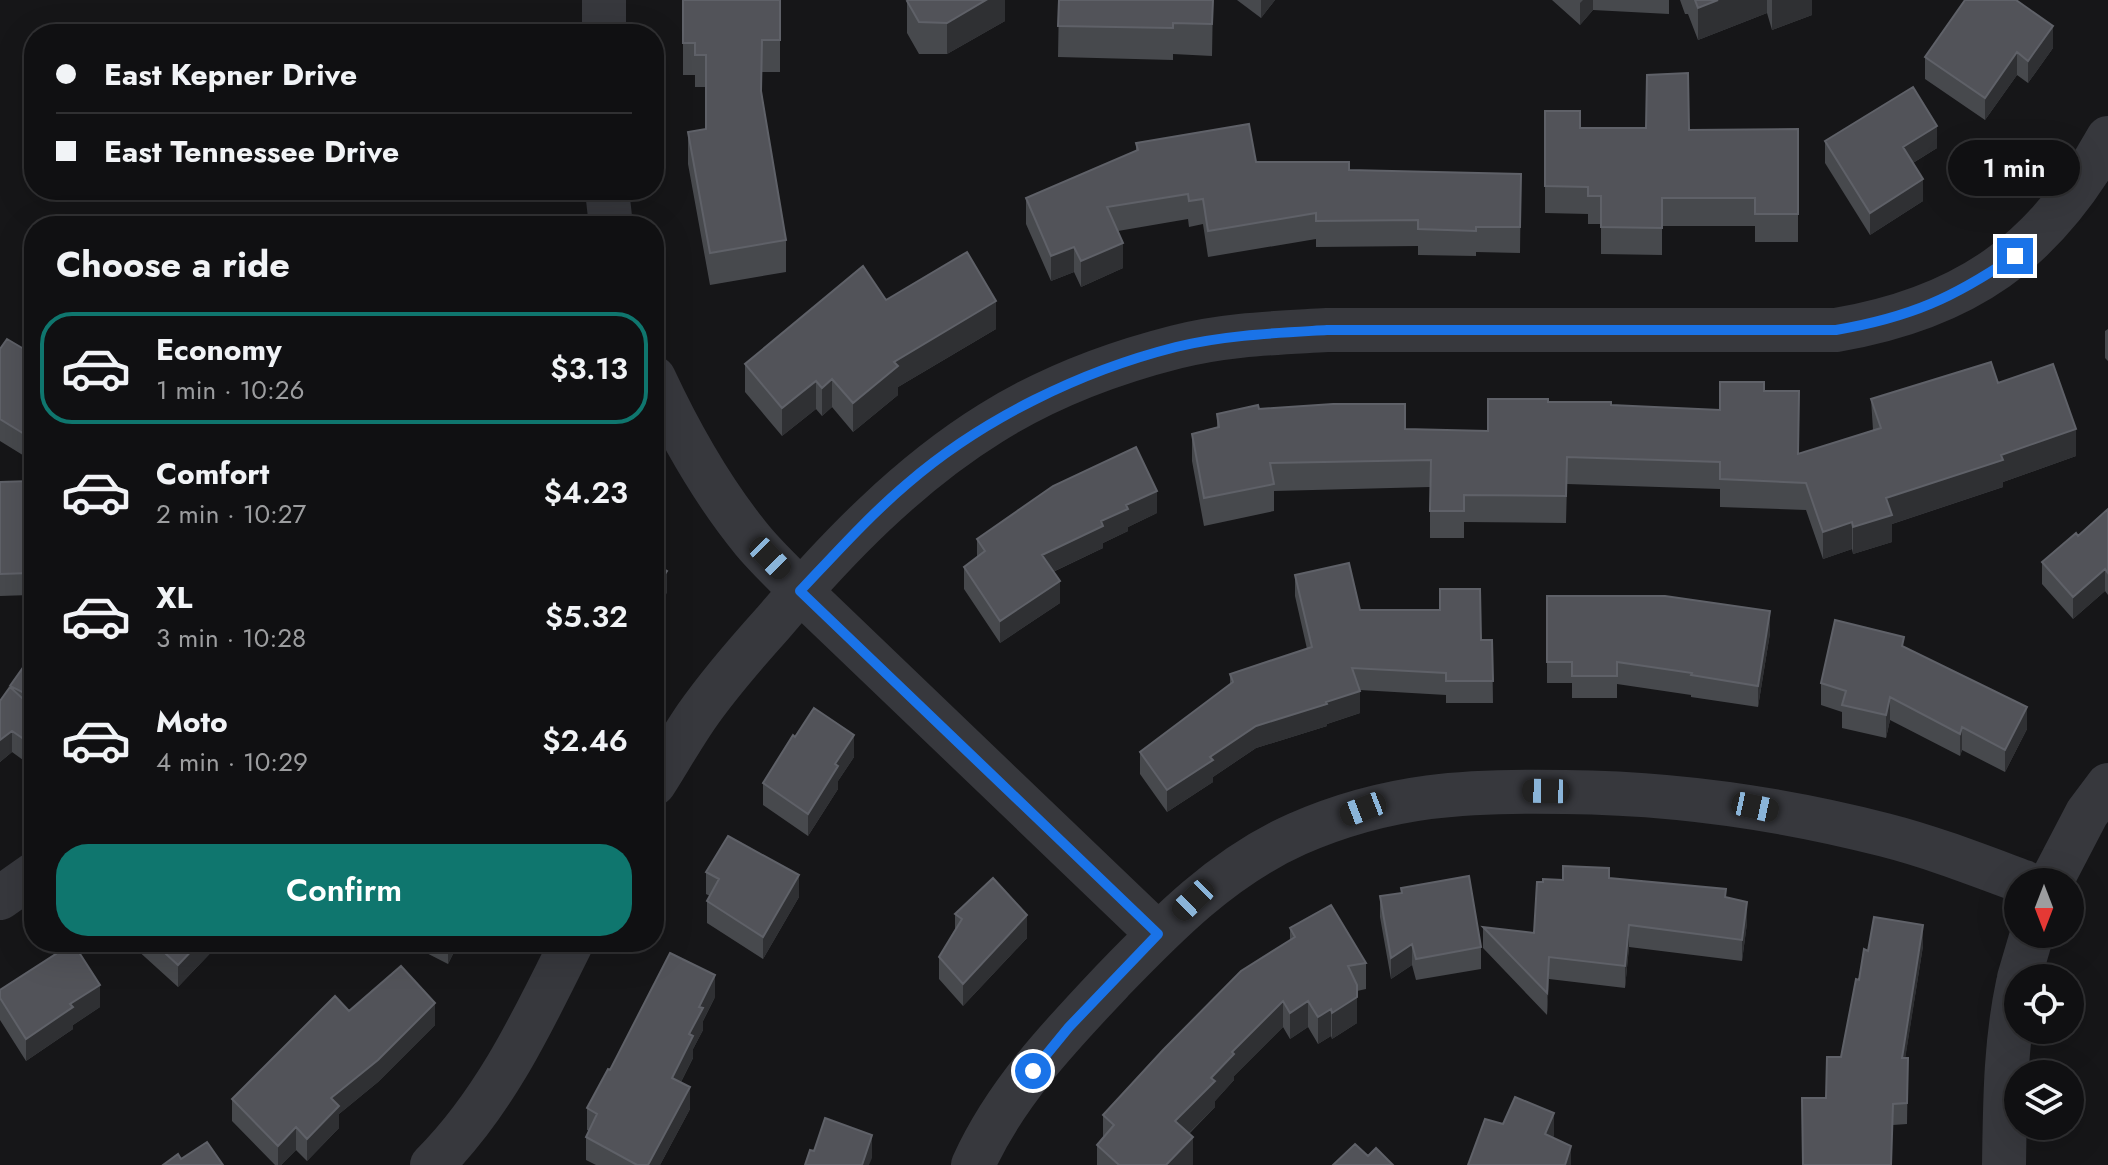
<!DOCTYPE html>
<meta charset="utf-8">
<style>
:root{--surface:#101012;--page:#19191b;--text:#f1f3f6;--muted:#9c9d9f;--line:#303032;--accent:#0f766e}
body{margin:0;font-family:Jost,sans-serif;background:var(--page);color:var(--text);height:100vh;display:flex;flex-direction:column;font-size:30px;white-space:nowrap}
*{box-sizing:border-box;margin:0}
p{font-size:26px;color:var(--muted)}
.icon{flex:none;width:44px;height:44px;fill:none;stroke:currentColor;stroke-width:2;stroke-linecap:round;stroke-linejoin:round}
.map{position:relative;flex:1;overflow:hidden}
.details{position:absolute;left:24px;top:216px;width:640px;height:736px;display:flex;flex-direction:column;background:var(--surface);border-radius:32px;box-shadow:0 8px 32px #0002,0 0 0 2px var(--line)}
.details>*{flex:none}
.guide{position:absolute;left:24px;top:24px;width:640px;height:176px;border-radius:32px;box-shadow:0 8px 32px #0002,0 0 0 2px var(--line);display:grid;align-content:center;height:176px;padding:0 32px;background:var(--surface)}
.needle{width:52px;rotate:180deg}
.buttons{position:absolute;left:2004px;top:868px;display:grid;gap:16px}
.buttons a{display:grid;place-items:center;width:80px;height:80px;border-radius:50%;background:var(--surface);box-shadow:0 8px 32px #0002,0 0 0 2px var(--line);font-size:40px}
.end{position:absolute;width:36px;height:36px;margin:-18px;border:10px solid #1a73e8;background:#fff;box-shadow:0 0 0 4px #fff}
.from{border-radius:50%}
.bubble{position:absolute;height:56px;border-radius:28px;background:var(--surface);box-shadow:0 8px 32px #0002,0 0 0 2px var(--line);font-size:26px;font-weight:600;line-height:56px;text-align:center}
.car{position:absolute;width:24px;height:48px;margin:-24px -12px;border-radius:10px;box-shadow:0 0 6px 2px #0007;background:linear-gradient(#222 24%,#8ab4d8 0 40%,#222 0 76%,#8ab4d8 0 86%,#222 0)}
.guide b{display:flex;align-items:center;gap:28px;height:76px;font-size:30px}
.guide b+b{border-top:2px solid var(--line)}
.guide i{width:20px;height:20px;background:var(--text)}
ul{padding:0;list-style:none}
li{display:flex;align-items:center;gap:24px;height:112px;margin:0 16px 12px;padding:0 16px;border:4px solid transparent;border-radius:32px}
li div{flex:1}
li b{display:block;font-size:30px}
li em{font-style:normal;font-weight:600}
li.selected{border-color:var(--accent)}
li>.icon{width:72px;height:72px;stroke-width:1.5}
h2{padding:0 32px;font-size:36px;line-height:96px}
.primary-button{display:flex;gap:16px;margin-top:auto;padding:16px 32px}
.primary-button a{flex:1;height:92px;border-radius:32px;background:var(--accent);color:#fff;font-size:32px;font-weight:600;line-height:92px;text-align:center}
.map>svg:first-child{display:block}
.lines{fill:none;stroke-linecap:round;stroke-linejoin:round}
.street{stroke:#37383d;stroke-width:44}
.wall{fill:#47494d}
.shaded-wall{fill:#2f3033}
.building{fill:#525359;stroke:#5f6168;stroke-width:2}
.route{stroke:#1a73e8;stroke-width:10}
</style>
<div class="map">
<svg width="2108" height="1165" viewBox="0 0 2108 1165">
<rect width="100%" height="100%" fill="#161618"/>
<g class="lines">
<!-- street -->
<path class="street" d="M604 34V0
M607 190 611 226
M654 378C681 436 712 491 753 541 768 559 785 574 800 591L1158 934
M654 784C668 762 681 739 696 717 719 684 746 653 773 623 837 548 907 475 991 423 1047 388 1113 363 1176 347 1226 334 1277 333 1327 330H1836C1965 308 2045 252 2108 138
M2051 882 2087 813 2108 785
M0 898 34 874
M2019 978 2032 934
M432 1165C495 1102 533 1021 572 942
M973 1165C1005 1094 1059 1037 1112 981 1167 924 1223 867 1297 834 1388 794 1468 790 1565 792 1674 793 1780 808 1885 835 1932 847 1978 865 2024 882
M2004 1165C2005 1103 2005 1044 2018 983"/>
</g>
<!-- wall -->
<path class="wall" d="M683 0H780V72H762L761 94 786 240V272L710 285 688 164V132L706 129V87H695V75H683Z
M1005 0V21L947 54H919L907 33V1Z
M1059 0H1213L1212 56 1173 54V60L1058 57Z
M1237 0H1275L1261 18Z
M1552 0H1669V14L1593 10 1580 25Z
M1680 0H1812V15L1772 30 1767 13 1698 40 1688 14H1685Z
M2053 48 2028 83 2017 75 1985 120 1925 79V57Z
M34 86V173H25L24 87Z
M1545 111 1580 128 1689 130 1798 129V242H1755V226H1662V255L1601 254V224H1588V214L1545 213Z
M1825 141 1937 148 1913 163 1923 201 1870 235 1825 163Z
M1136 143 1256 162 1349 170 1521 174 1520 253 1476 252V256L1418 255V246L1316 247V239L1208 257 1203 224 1189 227 1188 219 1118 231 1123 268 1081 287 1074 272 1051 281 1026 224V198L1136 151Z
M886 300 996 329 898 387V395L853 432 832 407 822 416 816 409 782 436 745 392V364Z
M2108 329V361L2105 358V331Z
M0 349 34 355V462L0 441Z
M1998 383 2076 456 2003 482V487L1892 524V542L1853 554 1852 549 1823 559 1806 510 1720 507V489L1567 484 1566 523 1464 522V538H1430V487L1274 491V511L1204 526 1192 461V434L1217 427V414L1259 409 1405 429 1488 431 1548 402 1720 410 1764 391 1799 454 1873 430 1871 399Z
M31 481 30 595 0 596V482Z
M2108 509V595L2105 591 2073 619 2042 584V562L2078 536Z
M1157 513 1128 527V531L1103 543V548L1053 572 1060 603 1000 643 964 589V567L977 557V539Z
M1295 575 1360 610 1481 640H1492L1493 703H1446V695L1360 690V713L1327 724V726L1256 748 1213 777V782L1167 812 1140 774V752L1230 684V674L1307 649 1295 596Z
M1547 596 1770 633 1758 707 1691 697V695L1617 684V698H1572V683H1547Z
M1904 647 2027 729 2005 772 1962 750 1960 756 1890 720 1886 738 1842 728V712L1821 705V683Z
M34 652V768L12 752 0 762V701Z
M795 737 854 757 838 781V789L808 836 763 805V783Z
M706 872 799 897 763 959 707 923V901L710 896 706 894Z
M1609 878 1726 898 1747 923 1742 961 1629 947 1625 988 1549 979 1547 1015 1483 948V927L1534 933 1563 880Z
M1401 888 1481 947V969L1416 980 1412 965 1391 979 1380 917V896L1401 893Z
M955 914 1027 938 963 1006 939 979V957L955 931Z
M1290 928 1366 963V989L1357 991V1023L1332 1039 1331 1036 1318 1044 1308 1027 1290 1039 1283 1027 1234 1076V1080L1215 1101V1107L1189 1134 1193 1164 1192 1165H1097V1145L1103 1137V1115L1290 941Z
M135 942H221L178 987 135 948Z
M405 942H459L448 964Z
M464 942H475L473 947Z
M1923 946 1905 1058H1908L1907 1124 1893 1125 1826 1098 1841 1057 1859 980 1868 951Z
M0 990 100 1007 73 1025V1029L26 1061 0 1020Z
M715 997 703 1021V1030L693 1049V1058L681 1082 690 1109 660 1165H596L586 1160V1137L589 1131 587 1130V1108L610 1070Z
M349 1011 435 1025 378 1082 339 1114V1128L307 1161 296 1150 281 1165H275L232 1121V1099Z"/>
<!-- shaded-wall -->
<path class="shaded-wall" d="M986 0H1005V21L947 54V23Z
M1261 0H1275L1261 18Z
M1583 0H1593V10L1580 25V3Z
M1718 0H1767V13L1698 40V8Z
M1772 0H1812V15L1772 30Z
M2053 26V48L2028 83V61Z
M2017 52V75L1985 120V98Z
M1937 126V148L1903 169V147Z
M1923 179V201L1870 235V213Z
M1123 243V268L1081 287V261Z
M1074 247V272L1051 281V256Z
M996 301V329L898 387V395L853 432V403L894 362Z
M832 379V407L822 416V388Z
M816 381V409L782 436V408Z
M2076 429V456L2003 482V487L1892 524V542L1853 554V527L1886 498 2001 455Z
M1157 491V513L1128 527V531L1103 543V548L1042 577V555L1126 505Z
M1852 522V549L1823 559V532Z
M2105 569V591L2073 619V597Z
M667 571V593L654 612V590Z
M1060 581V603L1000 643V621Z
M1770 611V633L1758 707V686Z
M1360 691V713L1327 724V726L1256 748 1213 777V782L1167 812V790L1210 757 1256 726Z
M1890 697V720L1886 738V715Z
M2027 707V729L2005 772V750Z
M1962 727V750L1960 756V734Z
M12 731V752L0 762V740Z
M854 735V757L838 781V789L808 836V814L835 764Z
M799 875V897L763 959V937Z
M1747 902V923L1742 961V940Z
M1027 915V938L963 1006V984Z
M1629 925V947L1625 988V966Z
M1923 925V946L1902 1079V1058Z
M200 942H221L178 987V965Z
M448 942H459L448 964Z
M1412 944V965L1391 979V958Z
M1549 957V979L1547 1015V993Z
M715 975V997L703 1021V1030L693 1049V1058L672 1100V1078L699 1007Z
M100 985V1007L73 1025V1029L26 1061V1039L70 1004Z
M1357 997V1023L1332 1039V1013Z
M1283 1001V1027L1234 1076V1080L1215 1101V1107L1175 1147V1121L1232 1052Z
M1308 1001V1027L1290 1039V1013Z
M435 1003V1025L378 1082 339 1114V1128L307 1161V1139L331 1098Z
M1331 1009V1036L1318 1044V1017Z
M690 1087V1109L660 1165H648Z
M1554 1113V1136L1545 1156V1134Z
M296 1127V1150L281 1165H278V1146Z
M872 1135V1158L869 1165H862Z
M1193 1137V1164L1192 1165H1166Z
M1571 1146V1165H1565Z"/>
<!-- building -->
<path class="building" d="M683 0H780V40H762L761 91 786 240 710 253 688 132 706 129V55H695V43H683Z
M909 0H986L947 23 919 22 907 1Z
M1059 0H1213L1212 24 1173 23V28L1058 26Z
M1695 0H1718L1698 8Z
M1965 0H2016L2053 26 2028 61 2017 52 1985 98 1925 57Z
M1688 73 1689 130 1798 129V214H1755V198H1662V228L1601 227V196H1588V187L1545 186V111H1580V128H1646L1647 75Z
M34 86V150H25L24 87Z
M1913 87 1937 126 1903 147 1923 179 1870 213 1825 141Z
M1249 124 1256 162H1349V170L1521 174 1520 227H1476V231L1418 229V220L1316 221V213L1208 231 1203 199 1189 201 1188 194 1107 207 1123 243 1081 261 1074 247 1051 256 1026 198 1138 150 1136 143Z
M967 252 996 301 894 362 898 366 853 403 832 379 822 388 816 381 782 408 745 364 863 266 886 300Z
M7 339 34 355V440L0 419V349Z
M1991 362 1998 383 2053 364 2076 429 2001 455 2003 460 1886 498 1892 515 1853 527 1852 522 1823 532 1806 483 1720 479V462L1567 457 1566 496 1464 495V511H1430L1431 460 1270 463 1274 484 1204 498 1192 434 1219 427 1217 414 1258 405 1259 409 1333 404H1405V429L1488 431V399H1548V402H1611V405L1720 410V382H1764V391H1799L1798 454 1881 428 1871 399Z
M1136 447 1157 491 1126 505 1128 509 1101 521 1103 526 1042 555 1060 581 1000 621 964 567 985 551 977 539 1053 486Z
M31 481 30 573 0 574V482Z
M2108 509V573L2105 569 2073 597 2042 562 2076 533 2078 536Z
M654 563 667 571 654 590Z
M1349 563 1360 610H1440V589H1480L1481 640H1492L1493 681H1446V673L1352 668 1360 691 1326 702 1327 704 1256 726 1210 757 1213 760 1167 790 1140 752 1233 682 1230 674 1312 647 1295 575Z
M1547 596H1665L1770 611 1758 686 1691 675 1692 673 1617 662V676H1572V662H1547Z
M1835 620 1904 637 1902 646 2027 707 2005 750 1962 727 1960 734 1890 697 1886 715 1842 705 1846 691 1821 683Z
M34 652V698L10 686Z
M10 687 34 709V746L12 731 0 740V701Z
M814 708 854 735 835 764 838 766 808 814 763 783 793 735 795 737Z
M728 836 799 875 763 937 707 901 719 879 706 872Z
M1563 866 1609 868V878L1726 889 1725 897 1747 902 1742 940 1629 925 1625 966 1549 957 1547 993 1483 927 1534 933 1537 882H1543V879L1563 880Z
M1469 876 1481 947 1416 959 1412 944 1391 958 1380 896 1402 893 1401 888Z
M993 878 1027 915 963 984 939 957 962 919 955 914Z
M1331 905 1366 963 1348 966 1357 985V997L1332 1013 1331 1009 1318 1017 1308 1001 1290 1013 1283 1001 1232 1052 1234 1054 1211 1078 1215 1081 1175 1121 1193 1137 1166 1165H1119L1097 1145 1114 1125 1103 1115 1163 1050 1241 971 1295 937 1290 928Z
M1874 917 1923 925 1902 1058H1908L1907 1103 1893 1104 1891 1165H1803L1802 1098H1826L1827 1057H1841L1856 979 1859 980 1864 949 1868 951Z
M153 942H200L178 965Z
M73 943 100 985 70 1004 73 1007 26 1039 0 998V990Z
M670 953 715 975 699 1007 703 1008 689 1034 693 1036 672 1078 690 1087 648 1165H637L586 1137 597 1114 587 1108 608 1069 610 1070Z
M401 966 435 1003 378 1060 331 1098 339 1106 307 1139 296 1127 278 1146 232 1099 335 996 349 1011Z
M1515 1097 1554 1113 1545 1134 1571 1146 1565 1165H1468L1485 1119 1503 1124Z
M825 1118 872 1135 862 1165H805L810 1150 814 1151Z
M207 1142 223 1165H163L178 1154 181 1159Z
M1355 1144 1368 1156 1376 1148 1393 1165H1333Z"/>
<g class="lines">
<!-- route -->
<path class="route" d="M1033 1071 1069 1027 1158 934 800 591C835 554 869 516 908 483 982 419 1081 371 1176 347 1225 335 1277 333 1327 330H1836C1911 317 1953 298 2015 256"/>
</g>
</svg>
<div class="buttons">
<a><svg class="needle" viewBox="-14 -14 28 28"><path d="M0-13l5 13h-10z" fill="#e53935"/><path d="M0 13l5-13h-10z" fill="#9c9d9f"/></svg></a>
<a><svg class="icon" aria-label="locate" viewBox="0 0 24 24"><circle cx="12" cy="12" r="6"/><path d="M12 2v4M12 18v4M2 12h4M18 12h4"/></svg></a>
<a><svg class="icon" aria-label="layers" viewBox="0 0 24 24"><path d="M12 4l9 5-9 5-9-5zM3 14l9 5 9-5"/></svg></a>
</div>
<i class="end from" style="left:1033px;top:1071px"></i>
<i class="end" style="left:2015px;top:256px"></i>
<div class="bubble" style="left:1948px;top:140px;width:132px">1 min</div>
<i class="car" style="left:770px;top:558px;rotate:136deg"></i>
<i class="car" style="left:1546px;top:791px;rotate:271deg"></i>
<i class="car" style="left:1755px;top:807px;rotate:102deg"></i>
<i class="car" style="left:1363px;top:809px;rotate:249deg"></i>
<i class="car" style="left:1193px;top:900px;rotate:226deg"></i>
<div class="guide">
<b><i class="from"></i>East Kepner Drive</b>
<b><i></i>East Tennessee Drive</b>
</div>
<section class="details">
<h2>Choose a ride</h2>
<ul>
<li class="selected"><svg class="icon" aria-label="car" viewBox="0 0 24 24"><path d="M5 17H2v-5l4-1 3-4h7l3 4 3 1v5h-3M9 17h6M6 11h13"/><circle cx="7" cy="17" r="2"/><circle cx="17" cy="17" r="2"/></svg><div><b>Economy</b><p>1 min · 10:26</p></div><em>$3.13</em></li>
<li><svg class="icon" aria-label="car" viewBox="0 0 24 24"><path d="M5 17H2v-5l4-1 3-4h7l3 4 3 1v5h-3M9 17h6M6 11h13"/><circle cx="7" cy="17" r="2"/><circle cx="17" cy="17" r="2"/></svg><div><b>Comfort</b><p>2 min · 10:27</p></div><em>$4.23</em></li>
<li><svg class="icon" aria-label="car" viewBox="0 0 24 24"><path d="M5 17H2v-5l4-1 3-4h7l3 4 3 1v5h-3M9 17h6M6 11h13"/><circle cx="7" cy="17" r="2"/><circle cx="17" cy="17" r="2"/></svg><div><b>XL</b><p>3 min · 10:28</p></div><em>$5.32</em></li>
<li><svg class="icon" aria-label="car" viewBox="0 0 24 24"><path d="M5 17H2v-5l4-1 3-4h7l3 4 3 1v5h-3M9 17h6M6 11h13"/><circle cx="7" cy="17" r="2"/><circle cx="17" cy="17" r="2"/></svg><div><b>Moto</b><p>4 min · 10:29</p></div><em>$2.46</em></li>
</ul>
<div class="primary-button"><a>Confirm</a></div>
</section>
</div>
